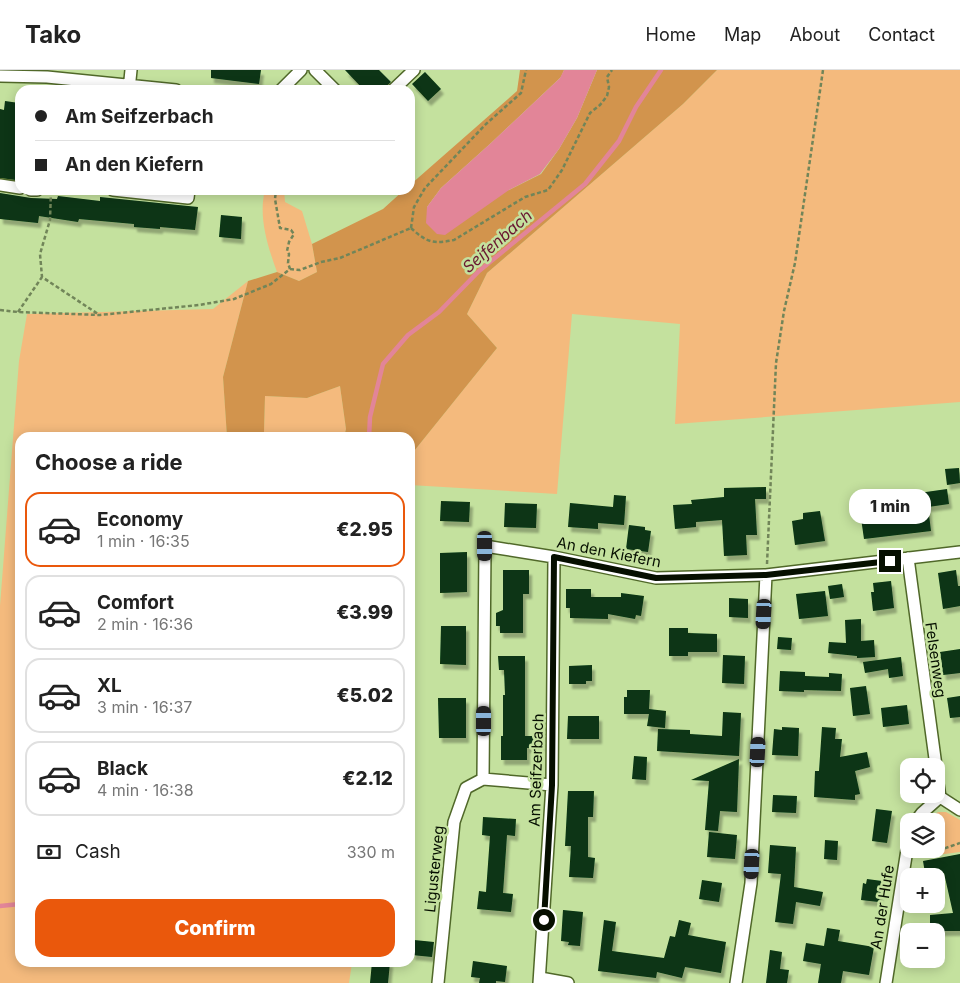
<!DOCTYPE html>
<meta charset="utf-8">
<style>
:root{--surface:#fff;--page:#f6f6f6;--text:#222;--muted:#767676;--line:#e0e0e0;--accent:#ea580c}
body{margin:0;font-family:Inter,sans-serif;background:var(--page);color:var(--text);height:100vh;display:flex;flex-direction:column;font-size:19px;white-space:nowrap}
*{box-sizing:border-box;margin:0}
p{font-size:16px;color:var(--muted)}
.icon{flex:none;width:28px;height:28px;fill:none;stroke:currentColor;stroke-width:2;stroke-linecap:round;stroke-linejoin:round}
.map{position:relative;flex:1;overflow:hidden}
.side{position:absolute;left:15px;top:362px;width:400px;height:535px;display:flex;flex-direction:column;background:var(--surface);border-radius:15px;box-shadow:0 2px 12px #0003}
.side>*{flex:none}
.hud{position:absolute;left:15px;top:15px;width:400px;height:110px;border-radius:15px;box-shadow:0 2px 12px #0003;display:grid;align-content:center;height:110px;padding:0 20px;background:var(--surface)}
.tools{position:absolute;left:900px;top:688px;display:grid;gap:10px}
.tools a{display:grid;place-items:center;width:45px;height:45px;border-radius:10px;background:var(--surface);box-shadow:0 2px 12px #0003;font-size:25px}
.end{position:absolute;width:22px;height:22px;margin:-11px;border:6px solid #060f00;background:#fff;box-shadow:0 0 0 2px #fff}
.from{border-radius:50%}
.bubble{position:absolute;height:35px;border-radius:15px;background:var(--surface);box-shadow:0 2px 12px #0003;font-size:16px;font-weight:800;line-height:35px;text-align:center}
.car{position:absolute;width:15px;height:30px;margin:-15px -8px;border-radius:6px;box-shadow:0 0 4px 1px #0007;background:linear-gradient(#222 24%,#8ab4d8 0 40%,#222 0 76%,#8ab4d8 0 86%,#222 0)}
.hud b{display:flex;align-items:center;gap:18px;height:48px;font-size:19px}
.hud b+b{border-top:1px solid var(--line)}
.hud i{width:12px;height:12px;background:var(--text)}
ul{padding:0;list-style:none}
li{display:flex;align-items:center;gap:15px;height:75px;margin:0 10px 8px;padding:0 10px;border:2px solid var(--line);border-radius:15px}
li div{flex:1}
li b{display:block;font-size:19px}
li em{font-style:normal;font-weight:800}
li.current{border-color:var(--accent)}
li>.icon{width:45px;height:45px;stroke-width:1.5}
h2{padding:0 20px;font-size:22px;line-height:60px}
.pay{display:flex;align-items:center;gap:12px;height:55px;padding:0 20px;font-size:19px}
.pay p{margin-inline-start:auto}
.cta{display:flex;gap:10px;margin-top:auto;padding:10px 20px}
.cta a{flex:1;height:58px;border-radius:15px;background:var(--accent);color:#fff;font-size:20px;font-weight:800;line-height:58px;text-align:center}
header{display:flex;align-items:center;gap:30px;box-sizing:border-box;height:70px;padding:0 25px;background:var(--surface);border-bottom:1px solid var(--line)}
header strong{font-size:24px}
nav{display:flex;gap:28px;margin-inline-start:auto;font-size:18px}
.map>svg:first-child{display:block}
.green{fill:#f4ba7d}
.forest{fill:#d2944d}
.water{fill:#e28598}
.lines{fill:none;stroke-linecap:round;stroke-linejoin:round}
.stream{stroke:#e28598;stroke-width:4.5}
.building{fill:#083412;filter:url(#shadow)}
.street-casing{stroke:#506829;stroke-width:14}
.path{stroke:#718559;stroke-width:2.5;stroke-dasharray:4 2.5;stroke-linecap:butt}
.street{stroke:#fff;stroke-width:11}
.route{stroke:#060f00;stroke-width:6}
.labels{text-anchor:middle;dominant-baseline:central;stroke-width:5;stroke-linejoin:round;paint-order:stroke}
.street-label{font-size:15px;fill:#060f00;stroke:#c4e19e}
.water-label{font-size:16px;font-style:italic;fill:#691730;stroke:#c4e19e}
</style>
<header>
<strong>Tako</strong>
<nav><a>Home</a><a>Map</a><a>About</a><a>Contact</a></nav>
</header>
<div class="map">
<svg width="960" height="913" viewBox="0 0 960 913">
<defs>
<filter id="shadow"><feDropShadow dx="3" dy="5" stdDeviation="1" flood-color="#0004"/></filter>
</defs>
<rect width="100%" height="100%" fill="#c4e19e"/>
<!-- green -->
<path class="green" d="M717 0H960V332L675 354 680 254 572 244 557 424 410 415V386L497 278 467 244 487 203 683 34Z
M265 120H284L285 132 302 141 312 174 317 202 299 211 277 202C268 177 258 147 265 120Z
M248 211 223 307 227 367 20 368V892L352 893 349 913H0V536L19 291 27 244 213 239Z
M340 316 346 359 344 367 251 368 264 362 265 326 307 328Z
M938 742H946L960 750V782L914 788 916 779H936V751H926Z"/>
<!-- forest -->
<path class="forest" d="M520 0H564L561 7 491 73 441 118 427 137 509 120 541 104 559 79 577 48 597 0H717L683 34 487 203 467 244 497 278 410 386V368L344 367 346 359 340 316 307 328 265 326 264 362 251 367H227L223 307 248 211 277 202 299 211 317 202 312 174 383 139 404 120H410V115L517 21Z"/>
<!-- water -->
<path class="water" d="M564 0H597L577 48 559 79 540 104 509 120 445 165 437 164 426 153 427 137 441 118 491 73 560 8Z"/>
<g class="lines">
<!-- stream -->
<path class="stream" d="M369 368 370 347 383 294 408 265 439 242 479 201 585 114 619 71 636 37 661 0
M0 836 20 834"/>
</g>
<!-- building -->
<path class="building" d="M211 0H261L259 14 211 8Z
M345 0H379L391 12 382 20H364Z
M425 2 441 19 428 31 412 14Z
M5 31 19 33 20 75 16 110 0 108V39L4 40Z
M0 123 31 128 57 129 58 126 100 131V127L198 137 195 160 160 157V159L134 157V154L79 149 78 152 39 146 38 153 0 149Z
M221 145 242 147 241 169 219 167Z
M959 398 960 413 947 415 945 399Z
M766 417V429H755L757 465H746L747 485 724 486 722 450 696 452V457L675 459 673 435 692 434 691 430 724 427V418Z
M947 419 949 434 928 437 931 461 864 469 861 448 907 443 905 425Z
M614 425 626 426 624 455 598 453V459L568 457 570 433 613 437Z
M441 431 470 432 469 452 440 451Z
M505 433 537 434 536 458 504 457Z
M820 441 825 471 795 475 792 451 803 449V443Z
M629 455 645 457V460L651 461 648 482 626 479Z
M467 482V522L440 523V483Z
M503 500H529V524H523V563H500V556H496V543L503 540Z
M956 500 958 516H960V536L943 539 938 503Z
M891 511 894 538 873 541 871 522H874L873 513Z
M842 514 844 527 830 529 828 516Z
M566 519H591V527H621V523L644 526 641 546 636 545 635 549 608 544V549L570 548V538H566Z
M825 521 828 546 799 549 796 524Z
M729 528 748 529V548L729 547Z
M861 549V571L874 570 875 587 857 588V586L828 583 829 572 846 573 845 550Z
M441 556H466V595L440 594Z
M669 558H688V563L717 564V582H688V586H669Z
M778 567 792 568 791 580 777 579Z
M960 579V603L943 605 940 582Z
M723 585 745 586 744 614 722 613Z
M498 586H525V666H541V678H527V690H501V666H503V625H505L504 600H499Z
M901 587 903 606 889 608 888 599 865 603 863 592Z
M592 595V611H586V614H569V596Z
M780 601 805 602V606L829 607V603L842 604 841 621 804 620V622L779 621Z
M866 616 870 644 853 646 850 618Z
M627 620H650L649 639 666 641 665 658 647 656 649 644H624V627H627Z
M960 626V647L950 648 947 628Z
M438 628H466V668H439Z
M907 635 909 654 883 657 881 638Z
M723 642 741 643 739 686 657 681 658 659 690 660V664L722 666Z
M568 646H599V669H567Z
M782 657 799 658 798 686 772 685 774 659 782 660Z
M822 657 836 658 835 669H842L840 687 867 682 870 697 855 701 860 724 855 725V730L814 727 815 701H819Z
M634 686 647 687 646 710 632 709Z
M739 689 737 742 720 741 718 761 705 760 709 711 691 710Z
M568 721H594L593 747H588V787L595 788 593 808 569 807 571 776H565Z
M773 725 797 726 796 743 772 742Z
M876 739 892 741 887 773 872 771Z
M483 747 516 749 515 766 507 765 503 823 513 824 511 842 477 839 479 821 486 822 490 766 482 765Z
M709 762 737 765 735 789 707 787Z
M825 770 838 771 837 790 824 789Z
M770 775 796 777 794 817 823 822 820 836 796 832 793 854 775 852 781 804 768 803Z
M960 784V861H930V845L953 843 944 803 933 805 932 802 925 803 923 791Z
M867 809 882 811 879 832 861 830 863 813 866 814Z
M702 810 722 813 719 832 699 829Z
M563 840 583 842 580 876 568 875 569 872 561 871Z
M604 850 616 852 612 881 664 888 670 866 675 867 679 850 691 853 688 865 726 872 721 903 685 897 682 908 657 902 656 908 598 901Z
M827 858 840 860 838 871 874 877 869 905 843 901 841 913H818L821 894 803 891 806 873 824 876Z
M414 870 434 872 432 887 412 885Z
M770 880 782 882 780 899 789 900 787 913H766Z
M473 891 507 896 505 912 496 911V913H479L480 908 471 907Z
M372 892H390L388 913H370Z"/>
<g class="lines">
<!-- street casing -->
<g class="street-casing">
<path id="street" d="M315 0 335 20
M0 6 47 7 176 20
M129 20 131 0
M281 20 301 0
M393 20 414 0
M0 115 20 118
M31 120H37
M113 120 188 128 189 120
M908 488 936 696
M936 701 940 727
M483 709 485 476 554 487 656 508 766 505 960 482
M940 727 960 740
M916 751 922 743 940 727
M540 908 568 913
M438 913 454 752 466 718 483 709 552 715
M539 913 552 715 554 487
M736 913 751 813 766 505
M886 913 909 767"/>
</g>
<!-- path -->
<path class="path" d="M51 121 50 150 40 184 42 207 98 244
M411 158C427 173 434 174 454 170L525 127 548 120 562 100 590 43 600 35 607 26 609 17 607 7 612 0
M411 158 414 137 425 118 486 54 521 23 526 0
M290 199 300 200 321 192 340 188 411 158
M0 240 18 242 100 245 199 235 234 229 271 214 290 199 288 193 289 184 287 181 289 172 294 164 291 160 280 158 275 129 276 120
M18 242 42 207
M767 494 776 293 784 241 795 193 823 0
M932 779 940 780 960 773"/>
<!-- street -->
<use href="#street" class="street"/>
</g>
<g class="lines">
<!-- route -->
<path class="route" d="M544 850 552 715 554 487 656 508 766 505 890 491"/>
</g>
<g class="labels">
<!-- street labels -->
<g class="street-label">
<text transform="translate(609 482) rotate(11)">An den Kiefern</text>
<text transform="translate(936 590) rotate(82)">Felsenweg</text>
<text transform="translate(536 700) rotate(-88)">Am Seifzerbach</text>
<text transform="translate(434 799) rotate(-84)">Ligusterweg</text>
<text transform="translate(882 837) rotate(-81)">An der Hufe</text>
</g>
<!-- water labels -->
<g class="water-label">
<text transform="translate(497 171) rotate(-41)">Seifenbach</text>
</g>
</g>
</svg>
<div class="tools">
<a><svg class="icon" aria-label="locate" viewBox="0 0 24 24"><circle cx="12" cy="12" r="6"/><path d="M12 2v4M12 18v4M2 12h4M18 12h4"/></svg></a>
<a><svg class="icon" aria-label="layers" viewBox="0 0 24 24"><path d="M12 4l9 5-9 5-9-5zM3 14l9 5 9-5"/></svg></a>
<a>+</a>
<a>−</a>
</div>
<i class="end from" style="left:544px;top:850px"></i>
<i class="end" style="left:890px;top:491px"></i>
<div class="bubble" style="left:849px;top:419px;width:82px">1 min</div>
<i class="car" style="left:485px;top:476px;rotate:180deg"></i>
<i class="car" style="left:764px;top:544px;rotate:183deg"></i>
<i class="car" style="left:484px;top:651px;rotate:0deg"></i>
<i class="car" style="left:758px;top:682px;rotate:3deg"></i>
<i class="car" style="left:752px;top:794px;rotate:183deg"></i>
<div class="hud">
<b><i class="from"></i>Am Seifzerbach</b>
<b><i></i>An den Kiefern</b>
</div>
<section class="side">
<h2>Choose a ride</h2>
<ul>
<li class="current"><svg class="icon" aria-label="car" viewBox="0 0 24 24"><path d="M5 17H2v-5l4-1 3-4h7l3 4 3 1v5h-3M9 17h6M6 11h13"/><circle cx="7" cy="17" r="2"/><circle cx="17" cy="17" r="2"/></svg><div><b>Economy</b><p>1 min · 16:35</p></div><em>€2.95</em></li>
<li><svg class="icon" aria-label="car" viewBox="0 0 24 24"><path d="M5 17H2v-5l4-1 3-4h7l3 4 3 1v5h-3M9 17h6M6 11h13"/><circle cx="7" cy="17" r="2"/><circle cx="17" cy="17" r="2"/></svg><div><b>Comfort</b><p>2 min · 16:36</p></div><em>€3.99</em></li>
<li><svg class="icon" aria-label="car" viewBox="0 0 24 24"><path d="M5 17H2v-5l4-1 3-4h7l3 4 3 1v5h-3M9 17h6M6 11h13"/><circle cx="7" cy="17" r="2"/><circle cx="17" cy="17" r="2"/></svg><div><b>XL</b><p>3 min · 16:37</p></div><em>€5.02</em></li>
<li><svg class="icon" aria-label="car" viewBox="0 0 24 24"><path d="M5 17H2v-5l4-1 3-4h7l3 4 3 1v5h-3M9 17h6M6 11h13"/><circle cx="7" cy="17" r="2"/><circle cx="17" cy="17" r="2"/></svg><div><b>Black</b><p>4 min · 16:38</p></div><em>€2.12</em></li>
</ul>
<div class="pay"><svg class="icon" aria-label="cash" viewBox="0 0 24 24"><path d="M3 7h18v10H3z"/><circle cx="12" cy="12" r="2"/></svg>Cash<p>330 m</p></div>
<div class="cta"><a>Confirm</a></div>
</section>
</div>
